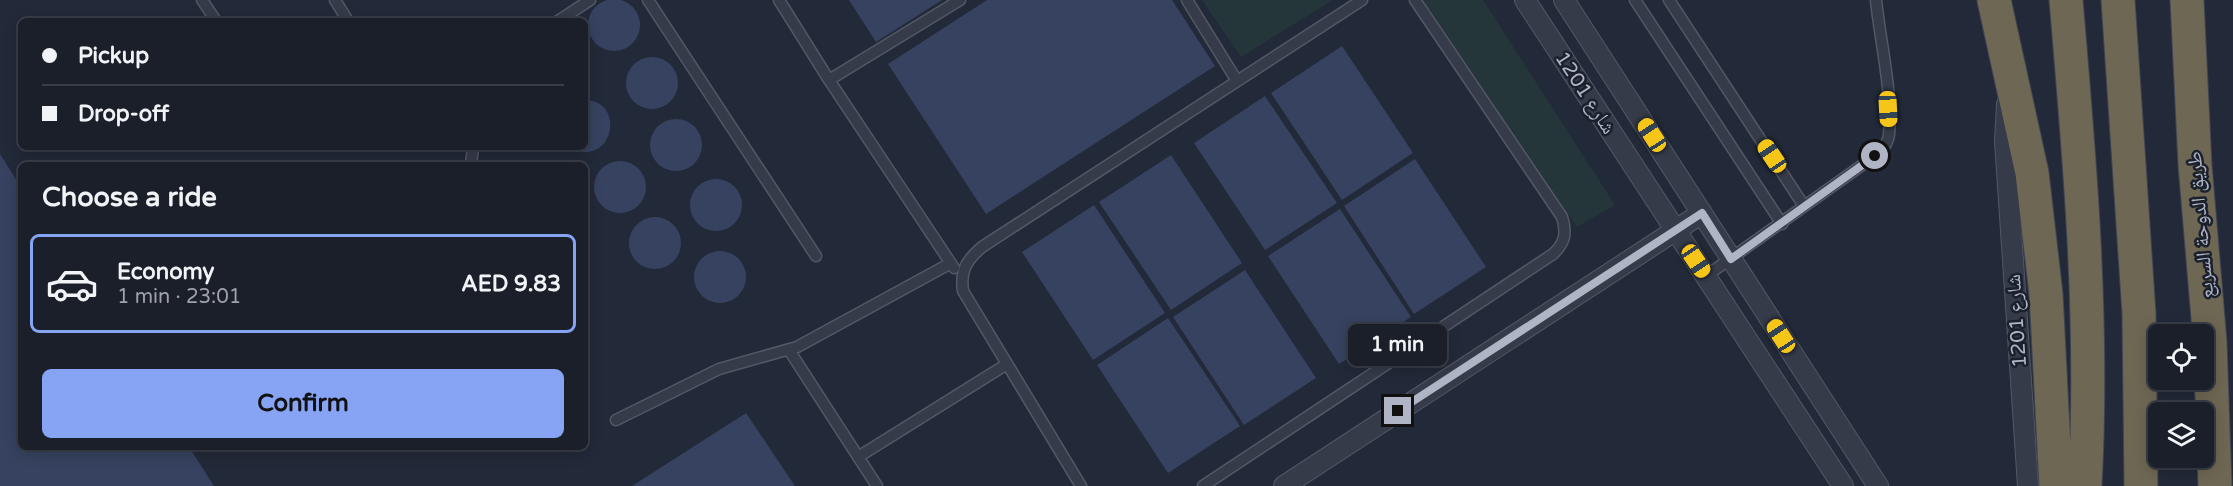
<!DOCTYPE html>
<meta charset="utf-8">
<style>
:root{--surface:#1a1f2a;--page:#272c36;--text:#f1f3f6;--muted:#9fa2a8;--line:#383d47;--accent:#87a3f3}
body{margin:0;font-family:"Varela Round","Noto Naskh Arabic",sans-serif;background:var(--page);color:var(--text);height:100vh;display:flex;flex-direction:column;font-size:22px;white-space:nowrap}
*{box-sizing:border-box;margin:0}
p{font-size:20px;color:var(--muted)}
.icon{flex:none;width:33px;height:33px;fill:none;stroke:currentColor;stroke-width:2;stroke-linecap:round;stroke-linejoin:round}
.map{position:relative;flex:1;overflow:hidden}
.details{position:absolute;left:18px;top:162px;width:570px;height:288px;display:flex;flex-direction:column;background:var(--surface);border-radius:9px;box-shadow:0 3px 15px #0003,0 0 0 2px var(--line)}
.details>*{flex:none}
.top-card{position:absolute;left:18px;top:18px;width:570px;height:132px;border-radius:9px;box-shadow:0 3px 15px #0003,0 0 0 2px var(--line);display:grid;align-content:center;height:132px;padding:0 24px;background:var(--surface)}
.tools{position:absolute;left:2148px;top:324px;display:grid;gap:12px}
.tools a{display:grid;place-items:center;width:66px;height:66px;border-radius:9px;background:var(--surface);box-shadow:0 3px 15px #0003,0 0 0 2px var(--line);font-size:30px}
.end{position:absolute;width:27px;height:27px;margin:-14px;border:8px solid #b0b5c5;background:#111;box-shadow:0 0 0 3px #111}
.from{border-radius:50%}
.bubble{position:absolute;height:42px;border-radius:9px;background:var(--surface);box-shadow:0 3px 15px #0003,0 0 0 2px var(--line);font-size:20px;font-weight:700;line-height:42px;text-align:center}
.car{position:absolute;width:18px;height:36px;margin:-18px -9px;border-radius:8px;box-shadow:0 0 4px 2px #0007;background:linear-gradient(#f5c518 24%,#345 0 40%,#f5c518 0 76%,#345 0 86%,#f5c518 0)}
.top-card b{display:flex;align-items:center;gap:21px;height:57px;font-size:22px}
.top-card b+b{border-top:2px solid var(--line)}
.top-card i{width:15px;height:15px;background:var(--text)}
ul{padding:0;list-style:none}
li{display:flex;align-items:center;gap:18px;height:99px;margin:0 12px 9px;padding:0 12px;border:3px solid transparent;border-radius:9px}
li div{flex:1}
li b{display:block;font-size:22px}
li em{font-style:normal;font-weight:700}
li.on{border-color:var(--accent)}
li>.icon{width:54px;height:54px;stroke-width:1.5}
h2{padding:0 24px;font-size:27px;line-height:72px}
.action{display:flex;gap:12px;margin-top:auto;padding:12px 24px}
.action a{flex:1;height:69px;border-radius:9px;background:var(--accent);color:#111;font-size:24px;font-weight:700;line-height:69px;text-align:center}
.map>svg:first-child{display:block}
.green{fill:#25363a}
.water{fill:#36425f}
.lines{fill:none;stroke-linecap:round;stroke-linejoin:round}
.lane-casing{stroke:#535866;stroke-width:13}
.street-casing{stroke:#535866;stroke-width:22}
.highway-casing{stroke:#404553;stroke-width:35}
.lane{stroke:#353b49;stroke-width:10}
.street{stroke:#353b49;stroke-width:20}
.highway{stroke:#6e6753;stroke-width:33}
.route{stroke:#b0b5c5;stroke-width:8}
.labels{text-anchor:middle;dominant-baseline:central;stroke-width:5;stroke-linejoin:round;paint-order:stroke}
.street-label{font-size:20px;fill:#b0b5c5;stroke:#1b202d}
</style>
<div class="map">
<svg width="2233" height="486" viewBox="0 0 2233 486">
<rect width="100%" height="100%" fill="#222938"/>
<!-- green -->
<path class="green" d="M1202 0H1333L1241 57Z
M1423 0H1483L1615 205 1577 227Z"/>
<!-- water -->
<path class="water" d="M588 25a26 26 0 1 1 52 0a26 26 0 1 1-52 0Z
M849 0H942L876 42Z
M987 0H1172L1215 66 986 214 888 64Z
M1342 46 1413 153 1342 200 1271 93Z
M626 83a26 26 0 1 1 52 0a26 26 0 1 1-52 0Z
M1265 96 1337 203 1265 250 1194 143Z
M585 100C628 101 612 171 569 147H585Z
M650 145a26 26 0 1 1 52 0a26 26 0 1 1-52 0Z
M0 154 21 187V447H189L214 486H0Z
M1171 155 1242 263 1171 310 1099 202Z
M1415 159 1486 267 1414 314 1344 206Z
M594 187a26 26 0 1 1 52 0a26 26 0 1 1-52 0Z
M690 205a26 26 0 1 1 52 0a26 26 0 1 1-52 0Z
M1094 205 1165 313 1093 360 1022 252Z
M1340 209 1411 317 1339 364 1268 256Z
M629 243a26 26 0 1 1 52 0a26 26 0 1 1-52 0Z
M694 277a26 26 0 1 1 52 0a26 26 0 1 1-52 0Z
M1245 270 1316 378 1244 425 1173 317Z
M1168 318 1240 426 1168 473 1097 365Z
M746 413 795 486H632Z"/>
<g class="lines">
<!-- lane casing -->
<g class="lane-casing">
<path id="lane" d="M202 0 216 21
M335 0 348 21
M648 0 816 256
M779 0 829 80 954 268
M1187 0 1237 81
M1635 0 1782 224
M1669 0 1804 206
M558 21 590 0
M829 80 960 0
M471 165 473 147
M1706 276 1882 151C1885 146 1889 140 1889 134 1893 95 1880 40 1876 0
M789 350 877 486
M616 420 719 369 797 347 951 263
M858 457 1007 364
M1081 486 963 291C960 270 967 260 982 247L1362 0
M1203 486 1553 254C1565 243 1567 233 1562 217L1415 0"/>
</g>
<!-- street casing -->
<g class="street-casing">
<path id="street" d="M1525 0 1843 486
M1564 0 1878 486
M2007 104 2005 141 2028 486
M1284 486 1702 213"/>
</g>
<!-- highway casing -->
<g class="highway-casing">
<path id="highway" d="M1994 0 2032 173 2046 294 2056 486
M2066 0C2080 162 2094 324 2085 486
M2118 0 2139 314 2141 486
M2187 0 2195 165 2210 342 2215 486"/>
</g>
<!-- lane -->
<use href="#lane" class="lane"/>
<!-- street -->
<use href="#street" class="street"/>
<!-- highway -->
<use href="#highway" class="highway"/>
</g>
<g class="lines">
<!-- route -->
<path class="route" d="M1398 411 1702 213 1731 259 1875 156"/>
</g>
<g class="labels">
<!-- street labels -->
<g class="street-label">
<text transform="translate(1585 93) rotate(57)">شارع 1201</text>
<text transform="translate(2201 225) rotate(-95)">طريق الدوحة السريع</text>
<text transform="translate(2017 321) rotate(-94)">شارع 1201</text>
</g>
</g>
</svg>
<div class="tools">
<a><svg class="icon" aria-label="locate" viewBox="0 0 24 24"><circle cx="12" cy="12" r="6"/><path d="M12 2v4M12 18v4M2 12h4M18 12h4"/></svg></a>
<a><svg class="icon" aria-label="layers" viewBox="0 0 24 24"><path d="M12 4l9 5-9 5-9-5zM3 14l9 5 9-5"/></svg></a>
</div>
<i class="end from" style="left:1875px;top:156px"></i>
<i class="end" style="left:1398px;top:411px"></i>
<div class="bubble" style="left:1348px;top:324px;width:99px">1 min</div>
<i class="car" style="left:1888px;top:109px;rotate:177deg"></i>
<i class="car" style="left:1652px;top:135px;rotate:327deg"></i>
<i class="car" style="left:1772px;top:156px;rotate:326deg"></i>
<i class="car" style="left:1696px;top:261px;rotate:146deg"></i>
<i class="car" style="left:1781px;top:336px;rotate:327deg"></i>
<div class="top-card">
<b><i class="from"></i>Pickup</b>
<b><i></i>Drop-off</b>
</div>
<section class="details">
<h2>Choose a ride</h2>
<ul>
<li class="on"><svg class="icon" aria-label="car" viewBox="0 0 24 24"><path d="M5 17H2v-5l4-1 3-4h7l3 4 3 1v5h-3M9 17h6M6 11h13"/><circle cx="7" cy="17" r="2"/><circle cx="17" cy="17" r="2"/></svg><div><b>Economy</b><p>1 min · 23:01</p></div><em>AED 9.83</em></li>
</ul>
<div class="action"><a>Confirm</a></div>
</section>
</div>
